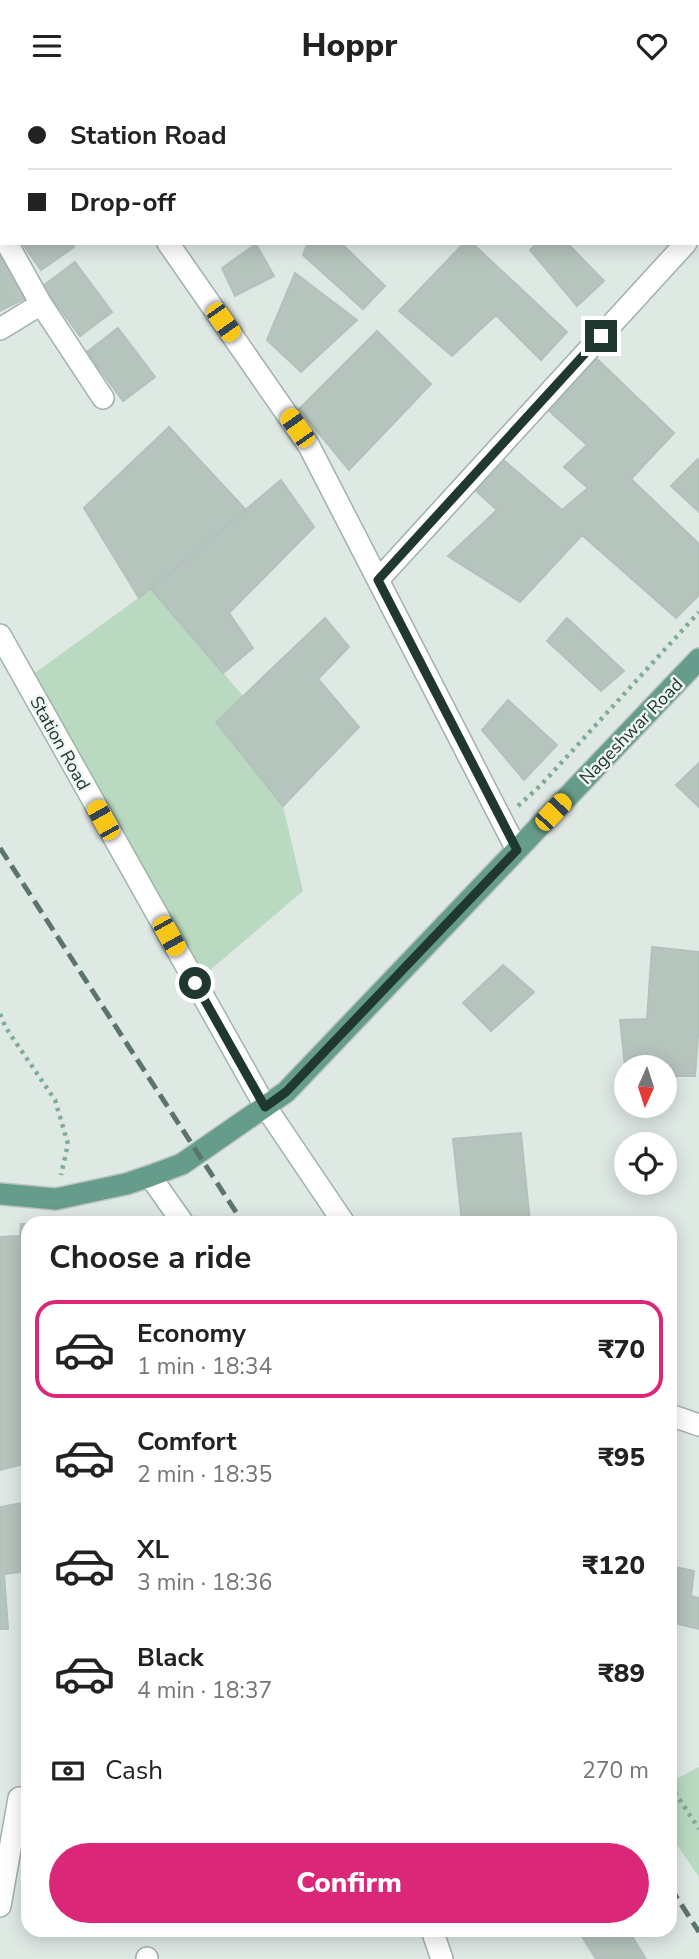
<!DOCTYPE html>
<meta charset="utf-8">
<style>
:root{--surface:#fff;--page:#f6f6f6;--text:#222;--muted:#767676;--line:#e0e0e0;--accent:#db2777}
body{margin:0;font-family:"Nunito Sans",sans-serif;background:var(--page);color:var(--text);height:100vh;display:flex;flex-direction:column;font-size:26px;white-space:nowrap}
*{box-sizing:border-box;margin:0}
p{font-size:23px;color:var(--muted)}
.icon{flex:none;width:38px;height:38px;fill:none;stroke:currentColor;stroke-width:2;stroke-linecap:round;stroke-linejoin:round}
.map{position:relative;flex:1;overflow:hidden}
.side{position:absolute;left:21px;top:1125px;width:656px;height:721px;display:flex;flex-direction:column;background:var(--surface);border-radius:21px;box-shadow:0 4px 18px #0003}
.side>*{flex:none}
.hud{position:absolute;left:0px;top:0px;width:700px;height:154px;box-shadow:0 4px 18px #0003;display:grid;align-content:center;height:154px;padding:0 28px;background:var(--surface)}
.needle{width:46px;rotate:183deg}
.buttons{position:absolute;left:614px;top:964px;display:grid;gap:14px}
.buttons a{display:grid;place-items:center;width:63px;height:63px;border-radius:50%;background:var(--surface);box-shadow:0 4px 18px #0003;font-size:35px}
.end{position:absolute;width:32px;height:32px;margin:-16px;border:9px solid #213831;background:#fff;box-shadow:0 0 0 4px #fff}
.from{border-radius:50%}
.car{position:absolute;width:21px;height:42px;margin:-21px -10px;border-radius:9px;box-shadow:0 0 5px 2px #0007;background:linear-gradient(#f5c518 24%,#345 0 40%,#f5c518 0 76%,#345 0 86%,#f5c518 0)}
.hud b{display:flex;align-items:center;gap:24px;height:66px;font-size:26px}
.hud b+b{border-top:2px solid var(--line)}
.hud i{width:18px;height:18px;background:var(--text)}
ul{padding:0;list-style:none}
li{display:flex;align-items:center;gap:21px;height:98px;margin:0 14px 10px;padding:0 14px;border:4px solid transparent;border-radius:21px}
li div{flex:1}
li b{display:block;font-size:26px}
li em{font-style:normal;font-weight:800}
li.active{border-color:var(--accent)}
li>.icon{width:63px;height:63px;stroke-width:1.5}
h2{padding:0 28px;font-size:32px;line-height:84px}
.pay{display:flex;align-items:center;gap:18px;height:77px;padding:0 28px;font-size:26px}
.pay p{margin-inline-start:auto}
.button{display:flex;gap:14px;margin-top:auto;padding:14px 28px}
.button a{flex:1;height:80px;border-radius:42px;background:var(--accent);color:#fff;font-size:28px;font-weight:800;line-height:80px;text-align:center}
header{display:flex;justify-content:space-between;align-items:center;height:91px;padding:0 28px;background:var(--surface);font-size:32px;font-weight:800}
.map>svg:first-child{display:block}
.green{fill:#b9dac0}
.building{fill:#b5c4bd;stroke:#b2c2bb;stroke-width:2}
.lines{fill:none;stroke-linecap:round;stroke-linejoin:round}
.street-casing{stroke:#a2b0ab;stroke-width:24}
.secondary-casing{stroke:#9fb4ab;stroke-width:24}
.primary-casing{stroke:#bcc3c1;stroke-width:24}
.path{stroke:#81ab9b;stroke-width:4.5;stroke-dasharray:3.5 5;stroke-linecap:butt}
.street{stroke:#fff;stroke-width:21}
.secondary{stroke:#fff;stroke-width:21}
.primary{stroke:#669c8b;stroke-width:21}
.rail{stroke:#5b746c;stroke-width:5;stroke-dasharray:14 7;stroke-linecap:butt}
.route{stroke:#213831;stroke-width:9}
.labels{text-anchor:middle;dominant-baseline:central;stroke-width:5;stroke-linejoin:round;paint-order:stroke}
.street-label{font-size:18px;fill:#213831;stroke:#eff6f2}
</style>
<header><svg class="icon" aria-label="menu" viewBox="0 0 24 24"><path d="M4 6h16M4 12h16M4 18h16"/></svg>Hoppr<svg class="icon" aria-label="heart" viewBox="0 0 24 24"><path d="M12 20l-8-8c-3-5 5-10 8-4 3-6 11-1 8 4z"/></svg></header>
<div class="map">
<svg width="699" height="1868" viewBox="0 0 699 1868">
<rect width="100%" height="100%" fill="#dfe9e4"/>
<!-- green -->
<path class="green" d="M151 498 244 606 283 715 303 800 195 892 25 589Z
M699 1676V1786L670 1744V1691Z"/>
<!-- building -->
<path class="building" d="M139 0H257L258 2H137Z
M388 0H447L449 2H390Z
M493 0H581L579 2Z
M0 35 2 37V104L0 102Z
M22 152H71L74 156 41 179Z
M308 152H341L385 195 363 218 303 164Z
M464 152H472L567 241 541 269 496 224 452 265 399 220Z
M537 152H567L604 190 577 215 530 159Z
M256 153 274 185 235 205 222 177Z
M0 157 28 206 0 220Z
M75 171 112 221 80 245 43 195Z
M295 182 357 229 301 281 267 249Z
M118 237 155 286 123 310 87 261Z
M377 240 431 293 349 379 299 318Z
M595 266 674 342 631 388 699 453V504L676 527 582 444 520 511 448 465 497 419 475 399 501 367 562 419 588 397 564 376 587 354 547 318Z
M169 336 246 419 139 507 84 417Z
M698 368 699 370V421L671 395Z
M281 389 314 436 229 522 253 557 223 582 151 498Z
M325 527 349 556 318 588 359 636 283 715 216 631Z
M567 527 624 580 601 600 547 550Z
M508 609 557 654 524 689 482 639Z
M699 672V716L676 694Z
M652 856 699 861V932L695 985H665V976H626V985L620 929 647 928Z
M503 874 534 901 491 940 463 912Z
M521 1042 530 1132H462L453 1048Z
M21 1133H28V1372L0 1379V1146L20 1145Z
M28 1411V1480L4 1483 8 1538H0V1416Z
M670 1475 694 1480 691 1505 699 1507V1538L670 1531Z
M578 1839H628L646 1868H596Z"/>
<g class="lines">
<!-- street casing -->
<g class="street-casing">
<path id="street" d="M62 0 63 2
M698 139H699
M168 152 309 355 517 759
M41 213 103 307
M0 238 41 213 7 152
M378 489 686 152
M265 1015 344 1132
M150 1085 183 1132
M670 1324 699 1334
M0 1815 19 1707
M432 1839 442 1868
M147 1868V1867"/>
</g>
<!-- secondary casing -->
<g class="secondary-casing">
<path id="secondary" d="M0 544 265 1015"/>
</g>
<!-- primary casing -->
<g class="primary-casing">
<path id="primary" d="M0 1103 56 1108 126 1093 150 1085 182 1073 286 1001 699 568"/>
</g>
<!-- path -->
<path class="path" d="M518 715 541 694 699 521
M0 923 6 937 55 1009 68 1053 61 1084
M670 1694 699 1738"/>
<!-- street -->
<use href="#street" class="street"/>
<!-- secondary -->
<use href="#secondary" class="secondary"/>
<!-- primary -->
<use href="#primary" class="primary"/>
<!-- rail -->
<path class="rail" d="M0 757 243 1132
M670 1796 699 1841"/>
</g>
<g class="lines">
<!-- route -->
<path class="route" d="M195 892 265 1016 286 1001 517 759 378 489 601 245"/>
</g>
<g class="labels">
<!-- street labels -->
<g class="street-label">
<text transform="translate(631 640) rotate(-46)">Nageshwar Road</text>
<text transform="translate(60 652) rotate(61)">Station Road</text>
</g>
</g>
</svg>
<div class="buttons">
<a><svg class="needle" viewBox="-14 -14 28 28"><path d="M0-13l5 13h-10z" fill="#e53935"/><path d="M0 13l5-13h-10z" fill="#767676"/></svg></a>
<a><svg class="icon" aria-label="locate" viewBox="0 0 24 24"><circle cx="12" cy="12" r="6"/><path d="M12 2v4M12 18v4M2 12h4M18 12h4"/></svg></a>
</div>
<i class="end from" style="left:195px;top:892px"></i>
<i class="end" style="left:601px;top:245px"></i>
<i class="car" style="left:223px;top:231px;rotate:145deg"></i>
<i class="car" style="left:297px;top:337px;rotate:325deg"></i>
<i class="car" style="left:553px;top:721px;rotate:43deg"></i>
<i class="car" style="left:103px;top:729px;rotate:331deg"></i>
<i class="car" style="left:169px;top:845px;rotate:151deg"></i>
<div class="hud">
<b><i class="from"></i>Station Road</b>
<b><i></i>Drop-off</b>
</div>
<section class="side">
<h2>Choose a ride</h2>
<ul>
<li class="active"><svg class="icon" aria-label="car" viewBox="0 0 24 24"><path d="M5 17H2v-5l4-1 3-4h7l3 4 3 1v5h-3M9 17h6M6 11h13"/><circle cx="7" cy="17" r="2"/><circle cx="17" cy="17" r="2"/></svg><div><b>Economy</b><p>1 min · 18:34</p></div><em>₹70</em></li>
<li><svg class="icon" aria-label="car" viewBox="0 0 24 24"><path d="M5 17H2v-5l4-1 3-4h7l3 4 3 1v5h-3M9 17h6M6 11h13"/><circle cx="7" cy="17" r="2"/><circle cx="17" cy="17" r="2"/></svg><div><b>Comfort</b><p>2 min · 18:35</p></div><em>₹95</em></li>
<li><svg class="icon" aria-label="car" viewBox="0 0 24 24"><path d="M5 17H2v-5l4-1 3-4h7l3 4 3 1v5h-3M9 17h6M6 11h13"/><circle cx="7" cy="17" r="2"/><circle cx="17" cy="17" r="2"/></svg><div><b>XL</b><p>3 min · 18:36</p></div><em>₹120</em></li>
<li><svg class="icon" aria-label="car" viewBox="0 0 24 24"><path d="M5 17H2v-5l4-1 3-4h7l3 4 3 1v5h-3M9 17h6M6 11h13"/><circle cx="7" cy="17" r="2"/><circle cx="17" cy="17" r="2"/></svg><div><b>Black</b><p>4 min · 18:37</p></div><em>₹89</em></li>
</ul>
<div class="pay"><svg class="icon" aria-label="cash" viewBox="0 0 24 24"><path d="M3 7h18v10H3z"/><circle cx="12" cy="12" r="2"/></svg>Cash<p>270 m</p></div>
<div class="button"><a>Confirm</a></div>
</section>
</div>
